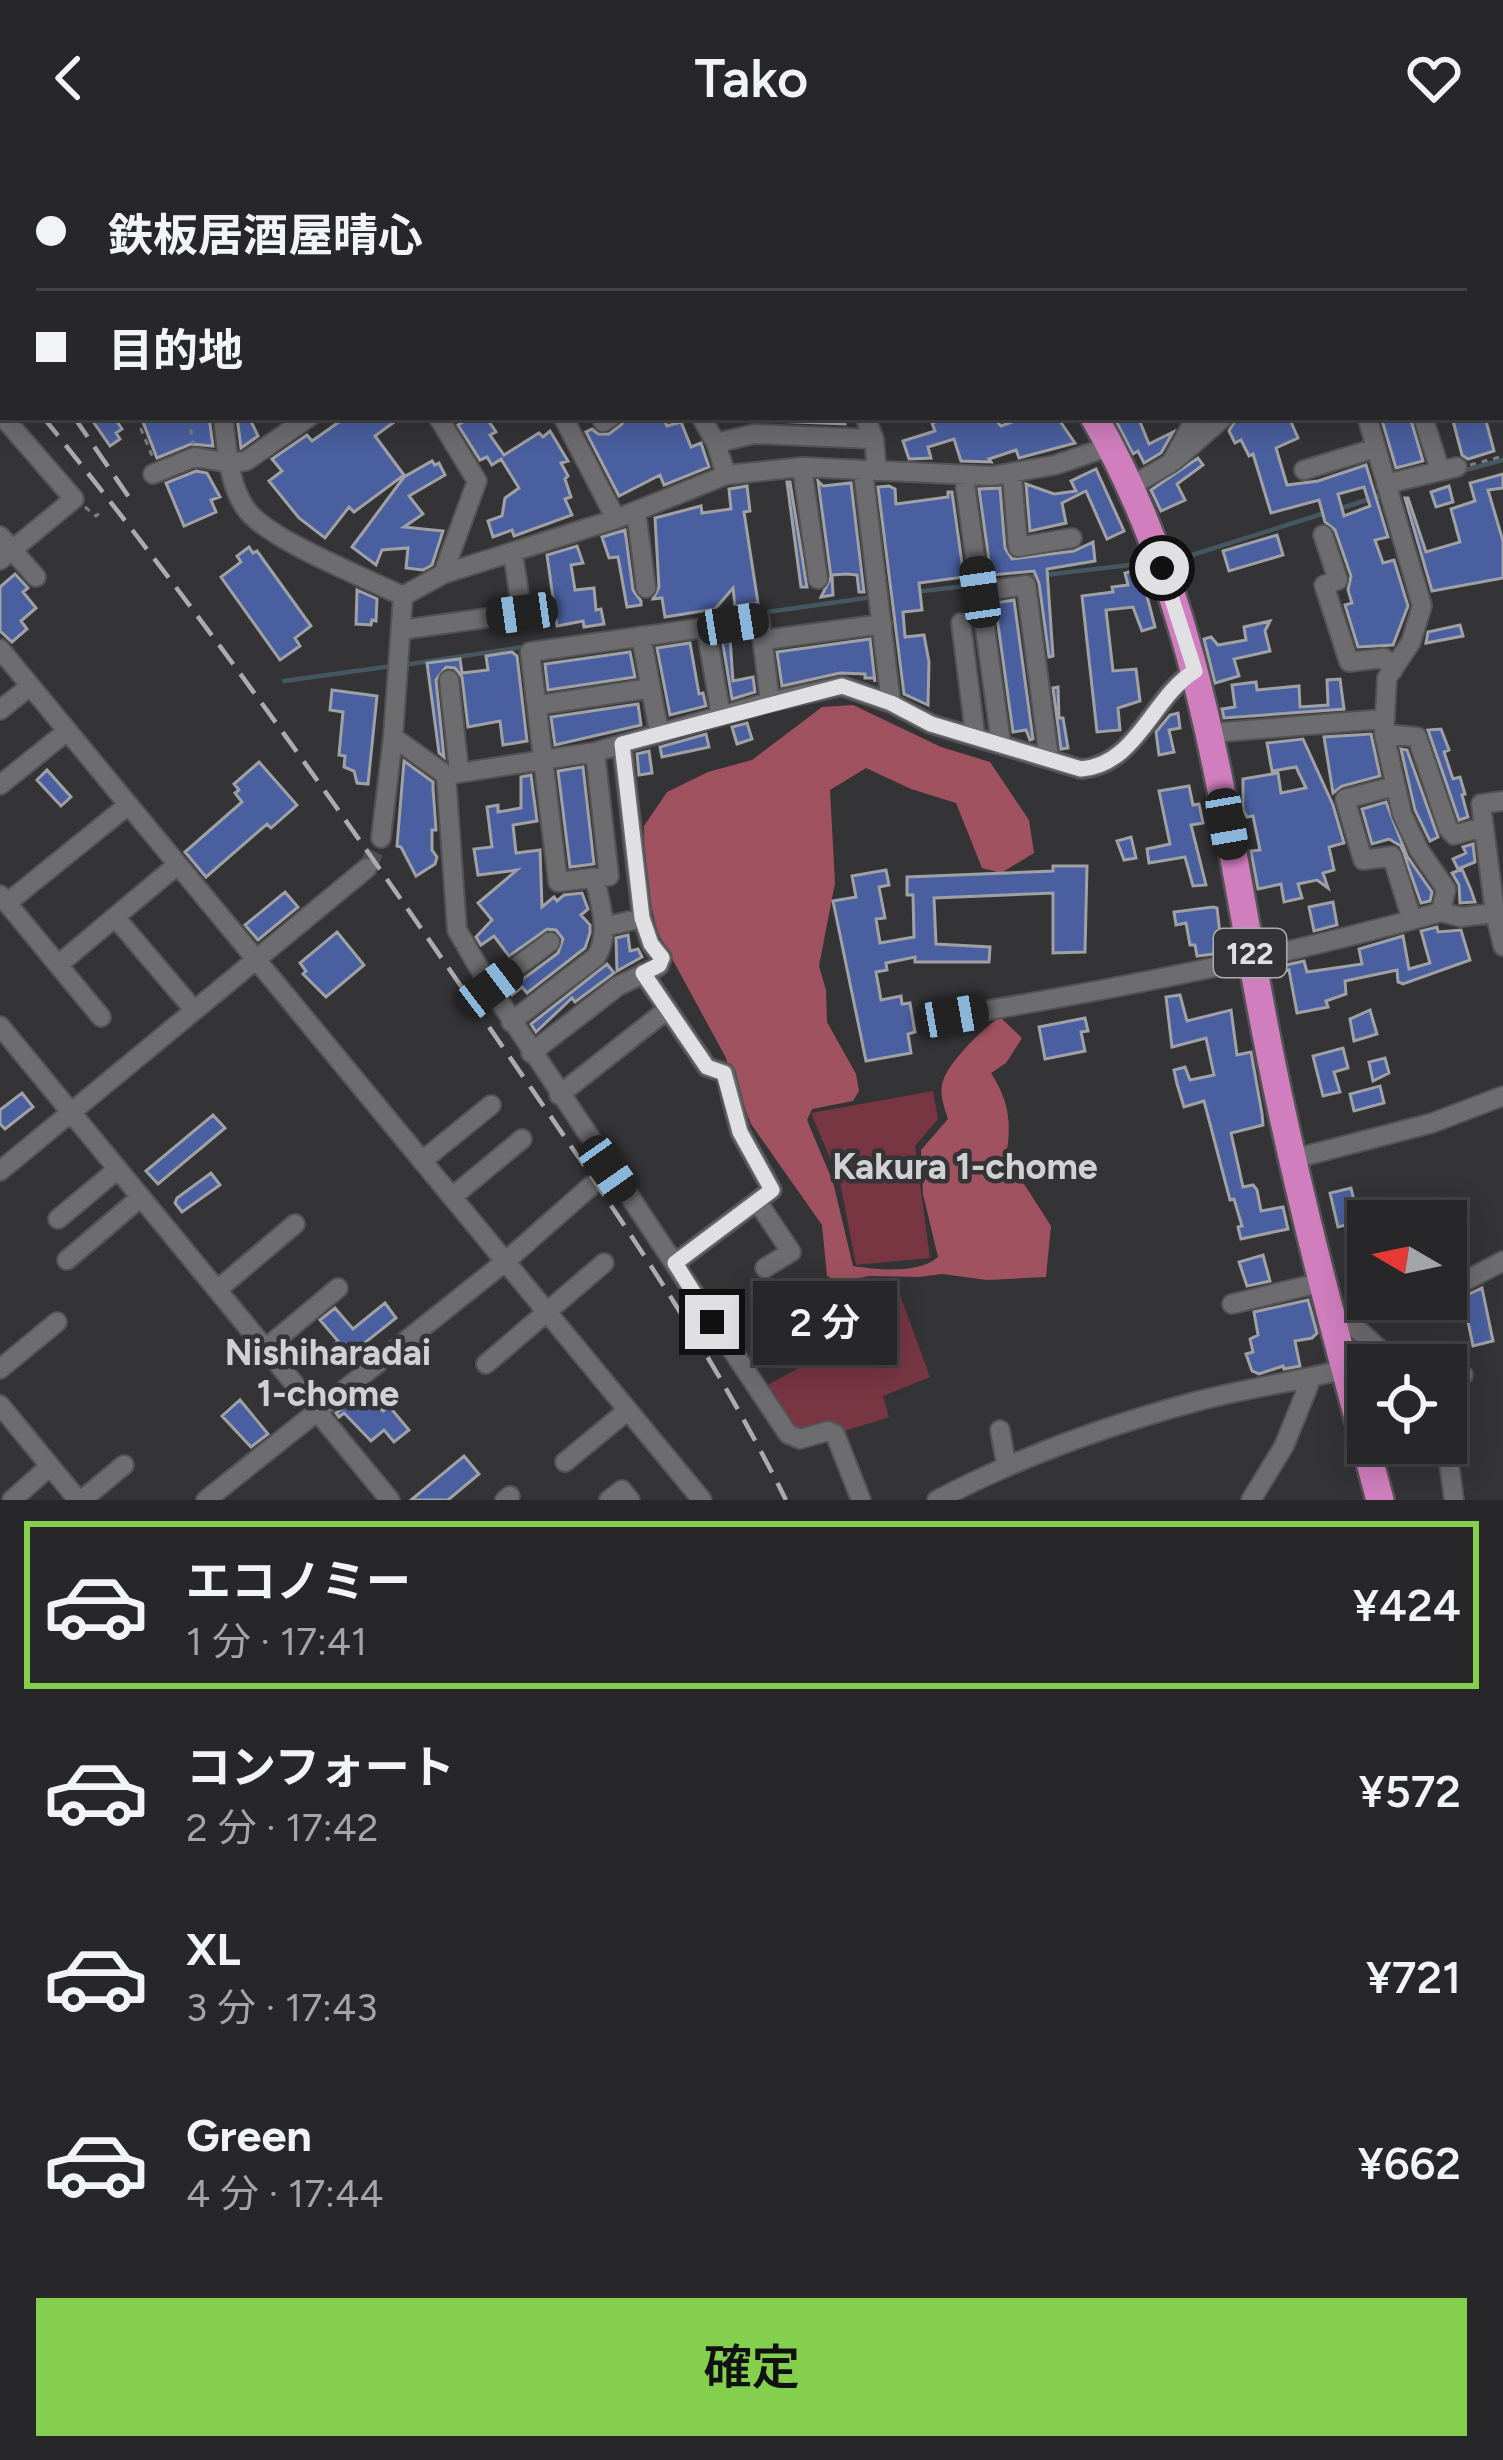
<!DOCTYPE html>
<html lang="ja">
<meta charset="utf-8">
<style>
:root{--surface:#272628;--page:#2f2e30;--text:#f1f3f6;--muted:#a4a5a8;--line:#434345;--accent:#84cf4d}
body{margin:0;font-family:Figtree,"Noto Sans JP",sans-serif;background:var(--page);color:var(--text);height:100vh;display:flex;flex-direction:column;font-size:45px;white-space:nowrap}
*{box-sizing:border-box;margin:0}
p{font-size:39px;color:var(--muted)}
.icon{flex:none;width:66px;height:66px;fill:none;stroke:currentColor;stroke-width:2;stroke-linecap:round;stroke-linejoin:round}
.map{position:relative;height:1344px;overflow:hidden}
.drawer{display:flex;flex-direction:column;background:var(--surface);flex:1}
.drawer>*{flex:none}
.top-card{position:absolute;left:0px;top:0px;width:1503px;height:264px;box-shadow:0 6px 30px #0003,0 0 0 3px var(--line);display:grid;align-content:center;height:264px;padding:0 36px;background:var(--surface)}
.needle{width:78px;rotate:279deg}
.tools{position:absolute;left:1347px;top:1044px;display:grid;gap:24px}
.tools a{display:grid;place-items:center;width:120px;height:120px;border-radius:0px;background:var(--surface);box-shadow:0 6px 30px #0003,0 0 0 3px var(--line);font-size:60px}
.end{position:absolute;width:54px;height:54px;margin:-27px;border:15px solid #e0dfe1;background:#111;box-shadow:0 0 0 6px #111}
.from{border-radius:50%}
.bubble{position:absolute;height:84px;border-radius:0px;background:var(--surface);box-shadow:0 6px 30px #0003,0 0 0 3px var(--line);font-size:39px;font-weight:600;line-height:84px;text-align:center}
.car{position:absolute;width:36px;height:72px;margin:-36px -18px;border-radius:15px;box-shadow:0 0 9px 3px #0007;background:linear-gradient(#222 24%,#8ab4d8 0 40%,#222 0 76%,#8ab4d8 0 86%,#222 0)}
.top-card b{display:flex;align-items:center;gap:42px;height:114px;font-size:45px}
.top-card b+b{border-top:3px solid var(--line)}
.top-card i{width:30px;height:30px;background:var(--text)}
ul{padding:21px 0 0;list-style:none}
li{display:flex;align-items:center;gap:36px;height:168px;margin:0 24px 18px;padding:0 12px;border:6px solid transparent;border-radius:0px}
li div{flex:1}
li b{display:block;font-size:45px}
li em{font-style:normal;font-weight:600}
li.on{border-color:var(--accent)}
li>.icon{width:108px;height:108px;stroke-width:1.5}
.cta{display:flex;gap:24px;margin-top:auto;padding:24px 36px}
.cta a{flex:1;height:138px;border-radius:0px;background:var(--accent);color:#111;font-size:48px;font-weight:600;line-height:138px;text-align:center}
header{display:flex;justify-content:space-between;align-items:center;height:156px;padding:0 36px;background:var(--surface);font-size:54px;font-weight:600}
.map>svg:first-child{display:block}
.green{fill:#783643}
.forest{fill:#a15261}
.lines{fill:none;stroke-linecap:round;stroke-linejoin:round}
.stream{stroke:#455862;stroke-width:4.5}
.building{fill:#4a5f9f;stroke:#9fa1a4;stroke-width:3;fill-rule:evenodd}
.minor-tunnel{stroke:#4e4d50;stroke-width:18;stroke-dasharray:18 9;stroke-linecap:butt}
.minor-casing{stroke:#535254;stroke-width:22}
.highway-casing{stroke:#535254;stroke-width:32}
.path{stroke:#7d7c7f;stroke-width:3;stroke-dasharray:6 6;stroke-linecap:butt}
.minor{stroke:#6d6c6f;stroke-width:18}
.highway{stroke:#d17ebe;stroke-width:27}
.rail{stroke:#acabad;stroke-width:4.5;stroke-dasharray:24 12;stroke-linecap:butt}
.route{stroke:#e0dfe1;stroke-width:15}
.labels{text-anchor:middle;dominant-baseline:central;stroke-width:9;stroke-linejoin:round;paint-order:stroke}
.shield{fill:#343336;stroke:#acabae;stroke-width:3}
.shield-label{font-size:30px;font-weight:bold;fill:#e0dfe1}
.neighbourhood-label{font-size:36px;font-weight:bold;fill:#d1d0d3;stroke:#343336}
</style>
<header><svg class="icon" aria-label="back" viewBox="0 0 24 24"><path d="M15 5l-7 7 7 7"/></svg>Tako<svg class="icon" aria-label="heart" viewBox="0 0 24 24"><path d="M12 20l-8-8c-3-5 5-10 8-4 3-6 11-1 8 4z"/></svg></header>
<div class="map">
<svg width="1503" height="1344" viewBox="0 0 1503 1344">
<rect width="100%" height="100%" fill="#343336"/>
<!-- green -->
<path class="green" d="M933 935 938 963 915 990 930 1102 856 1109 840 1026 811 957Z
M873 1123H894L930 1221 883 1240 889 1261 845 1275 834 1267 798 1276 766 1230 804 1209 819 1145 834 1141 832 1135Z"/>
<!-- forest -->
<path class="forest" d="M853 549 941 591 990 606 1029 664 1034 697 1001 717 982 712 956 647 911 633 866 612 830 634 835 727 819 810 826 834 827 866 856 918 859 935 853 945 812 953 807 964 833 1026 853 1110C878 1114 919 1118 938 1101L923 1038 921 994 948 963C944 951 939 938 943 925 948 907 984 871 1000 861L1022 882 1006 907 991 917C1009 945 1012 967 1006 1000L1051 1070 1046 1121 987 1124 942 1118 919 1121 869 1120 839 1126 827 1120 822 1069 751 968 725 900 657 775 645 721 644 670 667 636 708 616 752 604 822 551Z"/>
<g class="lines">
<!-- stream -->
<path class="stream" d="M1462 315 1503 304
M1336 354 1382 339
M1170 406 1325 357
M1027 421 1147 407
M914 436 975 429
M760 457 873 441
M404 509 523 491
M284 525 392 510"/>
</g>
<!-- building -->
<path class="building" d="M90 261H114L122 273 116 277 120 283 110 290Z
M141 261H209L213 290 191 288 157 302Z
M237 261H249L258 280 241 292Z
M346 261H401L375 280 404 319 354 356 349 351 325 382 299 362 269 325 282 315 272 303 307 279 312 285Z
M471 261H486L496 276 490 279 504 299 539 277 543 281 550 275 568 305 561 307 568 320 565 323 571 341 565 343 572 359 514 380 512 374 493 381 488 365 502 360 505 342 519 332 501 303 492 309 487 301 480 304 458 269Z
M624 261H663L667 270 681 266 691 291 701 287 709 311 664 329 660 319 619 340 586 276 592 273 598 278H609L622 268Z
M774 261H844L845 268 773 265Z
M950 261H993L1001 270 1026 261H1057L1075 287 1019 302 1016 294 989 303 991 306 961 305 954 283 928 291 931 302 909 303 903 285 935 275 932 267Z
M1114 261H1138L1149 288 1173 276 1161 297 1144 307 1138 295 1133 298Z
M1237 261H1286L1291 266 1298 282 1276 292 1287 329 1318 325 1366 309 1388 381 1375 384 1383 407 1394 404 1408 450 1393 489 1358 491 1345 449 1352 447 1348 434 1351 420 1335 374 1325 366 1319 344 1271 357 1253 298 1249 300 1241 284 1235 287 1229 275ZM1364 331 1370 350 1344 360 1338 338Z
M1381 261H1410L1423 305 1396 312Z
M1452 261H1485L1494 295 1468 303 1462 299Z
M1198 302 1203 309 1177 328 1185 344 1161 355 1151 334Z
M432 305 435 309 439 307 445 319 409 340 423 358 404 371 443 375 432 409 423 414 406 412 408 392 382 394 376 409 352 391 404 321Z
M1096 313 1124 375 1107 383 1086 335 1062 347 1066 367 1030 375 1026 328 1054 338 1076 335 1071 325Z
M196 315 207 317 220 341 211 344 216 356 184 370 166 327Z
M1503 318V332L1488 334 1503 385V422L1432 435 1405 342H1408L1426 396 1460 386 1451 353 1475 345 1470 327Z
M818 325 823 330 851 327 864 436H859L857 419 847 418 832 419 833 439 821 441 831 421Z
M787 326H790L807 431H801Z
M747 330 750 355 744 356 758 447 735 450 733 432 715 453 665 461 662 442 653 443 659 431 655 362 701 350 702 357 731 353 729 333Z
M889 330 895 333 896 348 948 341V336H952L964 421 919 427 922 454 903 456 905 481 924 479 929 506 928 549 904 538 878 331Z
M1449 330 1453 346 1436 351 1431 336Z
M1000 332 1005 392 1012 403 1074 395 1093 386 1095 405 1047 413 1053 500 1049 501 1039 427 1034 415 991 419 979 333Z
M625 374 633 434 641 445V449L627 451 618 401 609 402 602 381Z
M1277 379 1283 399 1229 415 1223 395Z
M577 390 583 407 571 409 575 434 594 432 596 454 601 453 604 468 584 471 583 465 557 470 547 399Z
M249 391 253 397 257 395 311 470 295 482 300 490 280 504 221 421 241 406 237 400Z
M1140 413 1155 471 1142 475 1133 451 1106 454 1113 515 1136 513 1140 545 1118 552 1120 574 1097 576 1082 440 1113 436 1112 431 1128 429 1125 417Z
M15 418 28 432 23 436 36 452 21 465 27 473 12 486 0 475V431Z
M357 434 377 443 376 465 372 464 371 469 356 468Z
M1014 444 1033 583 1030 584 1026 574 1013 576 995 447Z
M1270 465 1265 475 1270 495 1234 503 1239 520 1215 527 1204 483 1211 481 1218 489 1246 484 1244 471Z
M1460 469 1463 480 1426 487 1428 476Z
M730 482 733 525 753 521 755 536 732 543 722 483Z
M870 483 875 526 874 522H865V518L840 517 782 530 777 496Z
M690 487 699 538 703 537 706 550 670 559 657 492Z
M512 496 517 500 527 585 503 589 500 565 468 571 462 521 455 512 446 511 436 524 444 601 439 597 427 507 460 503 462 517 488 514 486 500Z
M630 496 635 521 548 534 545 508Z
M1340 523 1344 553 1224 562 1222 553 1235 551 1232 529 1256 526 1257 534 1299 530 1300 551 1328 549 1327 524Z
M1058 531 1059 562H1063L1068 592 1061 593 1053 532Z
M332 534 377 540 368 628 357 627 354 615 344 611 345 600 339 599 343 556 330 554Z
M638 548 641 569 555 589 551 561Z
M1178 557 1180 572 1169 574 1174 596 1159 599 1156 576 1170 559Z
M747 567 752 583 737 588 732 571Z
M1441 573 1449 594 1444 596 1453 623 1460 621 1465 638 1462 639 1468 661 1459 664 1428 574Z
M706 578 709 591 662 601 660 591Z
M1371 578 1380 620 1342 630 1333 637 1324 581Z
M1303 583 1333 649 1344 687 1329 691 1334 714 1323 717 1328 732 1317 724 1298 728 1302 742 1284 746 1281 728 1258 733 1251 695 1260 694 1253 660 1247 661 1243 653V623L1278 617 1281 637 1306 632 1296 611 1272 615 1267 587Z
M1401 593 1407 594 1438 681 1430 685 1415 654Z
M649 595 652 617 639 619 637 598Z
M404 605 433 626V632L436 674H432V694L437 701 435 708 416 720 401 691 397 690Z
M259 606 297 649 271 672 267 668 206 721 185 696 242 646 235 637 239 634 234 628Z
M583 611 594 708 570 711 558 615Z
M47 614 71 641 61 650 37 624Z
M531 619 537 665 513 669 516 697 540 694 542 751 554 741 557 745 564 739 582 737 588 753 581 759 590 769V777L585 792 527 837 522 831 512 839 508 834 558 797 563 783 556 774 547 773 509 800 494 780 481 789 476 781 492 764 478 747 517 714 478 719 474 693 492 691 487 651 498 649V656L521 652V621Z
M1189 630 1193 649 1199 648 1203 667 1191 669 1206 729 1193 730 1185 701 1149 707 1147 693 1170 688 1159 635Z
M1386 646 1407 700 1432 736 1430 745 1421 747 1401 690 1389 683 1372 688 1362 653Z
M1131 681 1136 702 1124 704 1117 685Z
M1473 688 1475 706 1458 713 1453 703 1466 697 1463 691Z
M1053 710H1087L1085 796 1053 797V737L934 742 936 788 990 791 989 806H915V801L886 807 887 814 876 816 881 844 901 840 902 848 910 847 915 876 908 878 911 897 866 905 833 745 856 741 852 720 886 714 889 729 879 731 885 762 876 763 880 787 914 781 913 739H907V721L1053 715Z
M1462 713 1471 734 1475 746 1460 747 1459 729 1452 717Z
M285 736 298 751 258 784 245 769Z
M1333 746 1337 769 1314 775 1309 751Z
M1213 751 1217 752 1221 787 1214 793V798L1197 800 1195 789H1190L1186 767 1176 769 1174 756Z
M1437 771 1438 776 1461 774 1470 804 1403 828 1398 826 1397 814 1345 825 1346 838 1326 845 1328 851 1297 857 1289 814 1278 817 1277 811 1304 805 1307 816 1362 808 1359 793 1403 780 1409 813 1430 807 1421 775Z
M337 776 364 809 326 841 303 818 306 815 300 807Z
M628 779 630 795 638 793 642 801 617 815 616 782Z
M607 808 614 817 575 846 572 842 536 876 531 868Z
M1180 839 1187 865 1231 854 1237 899 1251 896 1262 958 1263 969 1231 977 1243 1031 1253 1029 1257 1034 1261 1055 1283 1051 1288 1073 1241 1083 1238 1071 1242 1070 1234 1043 1230 1044 1204 945 1184 951 1177 928 1174 914 1185 911 1190 924 1214 919 1206 882 1172 891 1166 841Z
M1370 854 1377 878 1354 885 1350 863Z
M1085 862 1088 875 1081 876 1085 895 1045 903 1039 871Z
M1343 892 1348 912 1334 916 1340 936 1323 940 1313 900Z
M1385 902 1389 917 1373 925 1369 906Z
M1380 930 1384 947 1354 955 1350 938Z
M22 937 33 951 5 973 0 968V954Z
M213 959 225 972 158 1028 146 1015Z
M211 1017 220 1029 182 1056 175 1047 177 1042Z
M1351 1032 1359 1066 1338 1071 1330 1037Z
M1263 1099 1270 1125 1247 1130 1239 1106Z
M1368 1120V1142L1356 1144 1354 1123Z
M1482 1132 1493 1185 1473 1190 1463 1141Z
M1308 1144 1317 1177 1312 1182 1295 1185 1300 1210 1284 1213 1283 1210 1259 1218 1252 1215 1246 1198 1253 1196 1250 1183 1258 1179 1254 1156Z
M385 1147 396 1162 342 1205 330 1191 338 1185 320 1164 335 1152 353 1173Z
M371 1240 383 1255 389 1250 409 1274 394 1286 384 1274 371 1285 344 1257 339 1261 336 1257 354 1244 359 1250Z
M240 1244 268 1278 251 1291 222 1260Z
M464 1300 479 1318 448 1344H411Z"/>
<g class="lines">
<!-- minor-tunnel -->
<path class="minor-tunnel" d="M367 712 381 682"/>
<!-- minor casing -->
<g class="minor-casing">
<path id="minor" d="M85 0 88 3
M183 0 184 3
M620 0 623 3
M244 3 249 0
M450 3 454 0
M767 3 770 0
M1183 3 1187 0
M1284 3 1288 0
M1438 3 1447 0
M1500 126 1503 124
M1500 159 1503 157
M223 261C227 290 228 328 246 353 268 384 366 422 403 440
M438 261 477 325 443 418
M563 261 616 363
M701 261 716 287 726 319
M865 261 874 283 877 315
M1367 261 1422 450 1411 486 1387 522 1384 578 1402 658 1419 694 1446 733 1441 756
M1423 261 1440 314
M603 266 611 261
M716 287 754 278 874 283
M1174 305 1224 261
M802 311 818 423
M1304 314 1376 292
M863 315 891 547
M153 318 195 301 229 307 246 305 309 261
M1012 319 1018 391 1072 382
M964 321 1001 587
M1386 328 1457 311
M1131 330 1171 307 1196 261
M636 355 646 432
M1323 379 1338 424 1324 429 1349 506 1384 502 1393 514
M0 380 36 421
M0 404 74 343 3 261
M980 436 1026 429 1049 602
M403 440 443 418 616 363 726 319 802 311 992 320 1055 309 1111 290
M961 467 975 578
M706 472 721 560
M401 474 522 457 513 398
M641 480 659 576
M764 484 882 468
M0 493 702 1344
M449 524 459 615
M539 549 651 532
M0 554 29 531
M1211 577 1384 563
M1384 578 1417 581 1448 672 1454 679 1483 671
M393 581 446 619 595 596 770 546 842 530 891 547 931 568 1081 613C1137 609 1153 539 1195 515
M622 588 642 762
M595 596 609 720 558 726 530 496 760 464 770 546
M446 619 457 774 490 831 788 1278 800 1283 828 1275 835 1278 861 1344
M0 629 66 576
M1395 630 1345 643 1363 704 1392 700 1412 764
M381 682 393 581 403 440
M176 710 115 761 194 854
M0 739 7 747 127 650
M7 747 101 861
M1502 756 1495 757 1481 648 1503 645
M58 809 115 761
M643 817 707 911 725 917 740 976 772 1034 675 1107
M490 831 550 786
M953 860C1118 833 1280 801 1441 756L1461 761 1495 757 1503 790
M511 866 596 801C611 778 600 748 595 723
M0 870 390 1344
M531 897 618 830 659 810 662 802 651 788 642 762 604 771
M559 939 668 853
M1293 1003 1432 967 1503 940
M422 1005 491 949
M0 1015 367 712
M452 1041 522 983
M757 1045 791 1096 765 1112
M58 1063 118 1013
M67 1104 141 1041
M217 1134 295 1068
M1446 1135 1503 1105
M1232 1148 1323 1126
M1331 1163 1431 1143
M1336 1164 1355 1171 1397 1209
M265 1193 338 1132
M486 1208 604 1107
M0 1213 57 1166
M1446 1223 1463 1219
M0 1249 78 1344
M1000 1274 1006 1307
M1446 1285 1454 1344
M565 1306 628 1254
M12 1344 50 1310
M82 1344 124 1309
M206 1344 506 1105 591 1030
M505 1344 510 1340
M609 1344 622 1334 630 1344
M937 1344C1019 1301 1108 1269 1198 1245 1247 1232 1296 1226 1345 1213
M1251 1344 1284 1290 1312 1221"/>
</g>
<!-- highway casing -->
<g class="highway-casing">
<path id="highway" d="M837 0 840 3
M1094 261C1204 451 1225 671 1267 883 1297 1038 1339 1191 1380 1344"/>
</g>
<!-- path -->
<path class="path" d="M0 6 3 10
M136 261 153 302
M189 261 193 288
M1470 309 1503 300
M85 351 96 360 102 355"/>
<!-- minor -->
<use href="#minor" class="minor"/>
<!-- highway -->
<use href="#highway" class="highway"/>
<!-- rail -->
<path class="rail" d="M0 155 3 159
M0 206 3 210
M43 261C201 456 345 661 487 868 594 1024 702 1175 786 1344
M74 261 135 350"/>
</g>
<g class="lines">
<!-- route -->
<path class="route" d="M712 1166 675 1107 772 1034 740 976 724 917 707 911 643 817 659 809 662 802 651 788 642 762 622 588 842 530 891 547 931 568 1081 613C1137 609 1153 540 1195 515L1162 412"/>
</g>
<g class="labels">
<!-- shield labels -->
<rect class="shield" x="1214" y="773" width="72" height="48" rx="9"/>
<g class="shield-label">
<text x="1250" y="797">122</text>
</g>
<!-- neighbourhood labels -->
<g class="neighbourhood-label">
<text x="965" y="1010">Kakura 1-chome</text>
<text x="328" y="1196">Nishiharadai<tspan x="328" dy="41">1-chome</tspan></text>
</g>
</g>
</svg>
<div class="tools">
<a><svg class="needle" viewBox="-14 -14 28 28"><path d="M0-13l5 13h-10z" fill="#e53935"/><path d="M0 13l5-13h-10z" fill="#a4a5a8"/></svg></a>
<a><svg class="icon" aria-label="locate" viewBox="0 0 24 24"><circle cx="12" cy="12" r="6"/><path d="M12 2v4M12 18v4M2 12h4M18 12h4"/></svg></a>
</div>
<i class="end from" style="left:1162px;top:412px"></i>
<i class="end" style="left:712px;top:1166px"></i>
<div class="bubble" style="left:753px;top:1125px;width:144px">2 分</div>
<i class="car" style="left:980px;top:436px;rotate:352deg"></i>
<i class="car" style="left:522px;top:457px;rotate:262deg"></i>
<i class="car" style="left:733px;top:468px;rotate:81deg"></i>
<i class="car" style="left:1227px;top:668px;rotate:170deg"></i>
<i class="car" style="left:490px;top:832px;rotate:53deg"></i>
<i class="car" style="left:953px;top:860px;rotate:80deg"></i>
<i class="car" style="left:608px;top:1013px;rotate:145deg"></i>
<div class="top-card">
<b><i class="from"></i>鉄板居酒屋晴心</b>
<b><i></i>目的地</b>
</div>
</div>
<section class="drawer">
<ul>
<li class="on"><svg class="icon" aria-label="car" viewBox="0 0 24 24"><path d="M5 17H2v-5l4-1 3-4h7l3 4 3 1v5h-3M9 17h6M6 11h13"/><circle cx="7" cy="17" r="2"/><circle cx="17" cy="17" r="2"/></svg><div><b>エコノミー</b><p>1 分 · 17:41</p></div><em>¥424</em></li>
<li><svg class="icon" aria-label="car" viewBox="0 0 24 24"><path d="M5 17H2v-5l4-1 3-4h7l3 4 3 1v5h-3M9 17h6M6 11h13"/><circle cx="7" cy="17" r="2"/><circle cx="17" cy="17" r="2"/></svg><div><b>コンフォート</b><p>2 分 · 17:42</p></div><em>¥572</em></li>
<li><svg class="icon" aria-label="car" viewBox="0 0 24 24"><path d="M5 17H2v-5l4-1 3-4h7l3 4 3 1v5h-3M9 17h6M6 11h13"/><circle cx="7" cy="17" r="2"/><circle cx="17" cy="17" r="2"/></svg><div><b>XL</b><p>3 分 · 17:43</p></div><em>¥721</em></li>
<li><svg class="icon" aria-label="car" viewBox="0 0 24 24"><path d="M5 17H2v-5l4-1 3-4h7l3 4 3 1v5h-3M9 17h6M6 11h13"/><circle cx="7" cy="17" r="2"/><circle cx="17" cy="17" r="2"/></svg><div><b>Green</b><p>4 分 · 17:44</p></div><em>¥662</em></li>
</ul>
<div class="cta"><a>確定</a></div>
</section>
